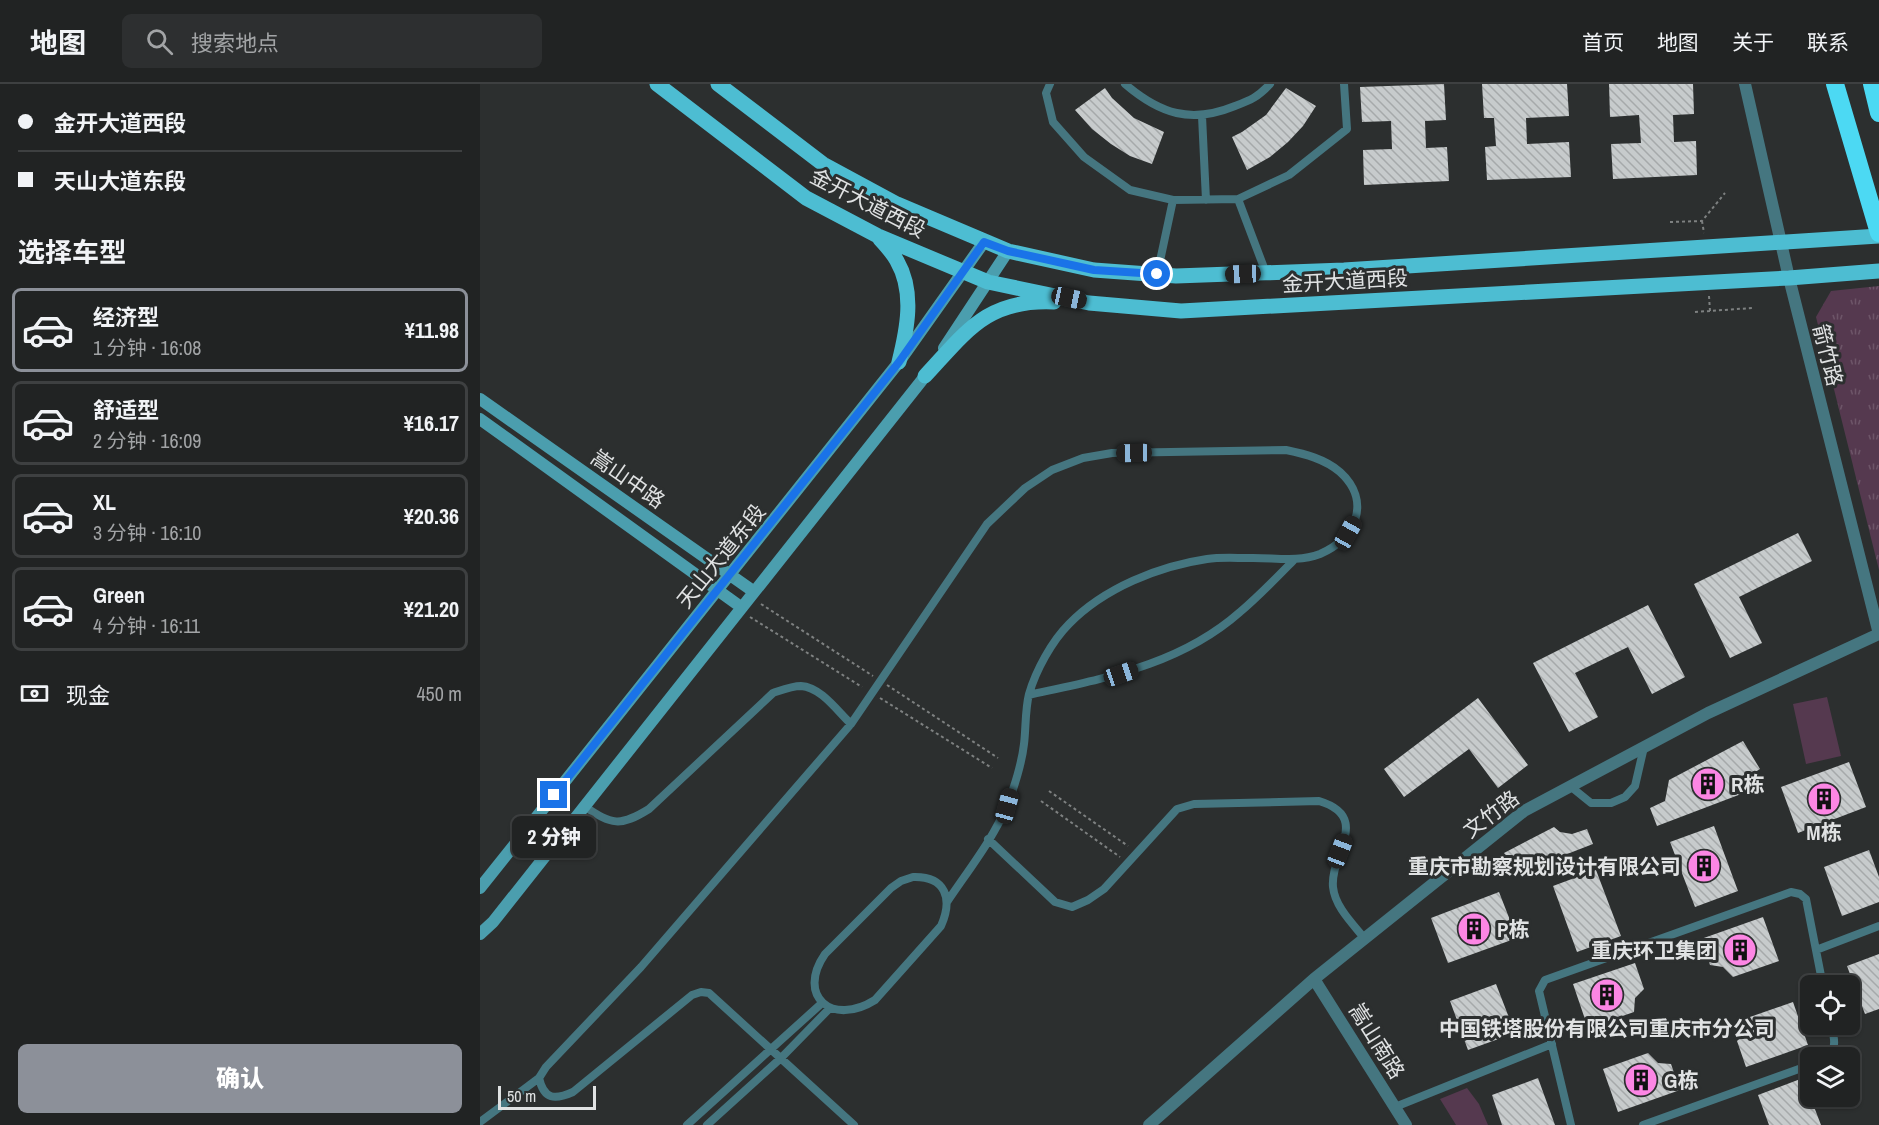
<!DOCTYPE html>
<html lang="zh">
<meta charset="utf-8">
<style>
:root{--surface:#212323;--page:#2d2f30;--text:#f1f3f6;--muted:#a2a4a6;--line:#3e4041;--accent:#8c9099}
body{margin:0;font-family:"Archivo Narrow","Noto Sans SC",sans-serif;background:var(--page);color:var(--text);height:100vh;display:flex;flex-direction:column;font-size:22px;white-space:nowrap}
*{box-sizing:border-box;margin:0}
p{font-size:20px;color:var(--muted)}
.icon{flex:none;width:33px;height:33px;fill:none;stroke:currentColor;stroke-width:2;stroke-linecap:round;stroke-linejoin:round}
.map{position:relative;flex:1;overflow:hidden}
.side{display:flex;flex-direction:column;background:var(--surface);width:480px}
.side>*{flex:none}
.top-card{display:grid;align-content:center;height:132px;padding:0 18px;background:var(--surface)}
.fabs{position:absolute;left:1320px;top:891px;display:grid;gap:12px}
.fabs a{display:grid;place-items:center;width:60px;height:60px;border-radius:9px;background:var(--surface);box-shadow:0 2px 4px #0004,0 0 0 2px var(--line);font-size:30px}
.scale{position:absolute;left:18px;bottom:15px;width:98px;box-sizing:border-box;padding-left:6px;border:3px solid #e0e2e3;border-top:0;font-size:16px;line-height:21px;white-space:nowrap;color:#e0e2e3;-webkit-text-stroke:4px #2c2f2f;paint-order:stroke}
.end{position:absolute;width:27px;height:27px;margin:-14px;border:8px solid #1a73e8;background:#fff;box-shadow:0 0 0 3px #fff}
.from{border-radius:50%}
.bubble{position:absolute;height:42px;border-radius:9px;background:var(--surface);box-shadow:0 2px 4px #0004,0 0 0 2px var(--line);font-size:20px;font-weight:800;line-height:42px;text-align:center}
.car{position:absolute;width:18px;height:36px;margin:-18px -9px;border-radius:8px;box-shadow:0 0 4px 2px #0007;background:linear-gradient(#222 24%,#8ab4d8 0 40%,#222 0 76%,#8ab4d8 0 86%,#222 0)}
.top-card b{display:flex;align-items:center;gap:21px;height:57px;font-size:22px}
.top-card b+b{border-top:2px solid var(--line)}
.top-card i{width:15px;height:15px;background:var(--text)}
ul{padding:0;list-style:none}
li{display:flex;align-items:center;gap:18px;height:84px;margin:0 12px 9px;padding:0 6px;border:3px solid var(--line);border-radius:9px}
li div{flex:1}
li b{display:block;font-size:22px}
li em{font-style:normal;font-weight:800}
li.active{border-color:var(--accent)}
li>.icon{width:54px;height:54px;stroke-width:1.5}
h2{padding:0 18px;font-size:27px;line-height:72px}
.pay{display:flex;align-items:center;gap:15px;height:66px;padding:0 18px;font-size:22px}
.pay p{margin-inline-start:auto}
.primary-button{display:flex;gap:12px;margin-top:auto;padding:12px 18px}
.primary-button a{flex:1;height:69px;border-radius:9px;background:var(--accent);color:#fff;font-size:24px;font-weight:800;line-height:69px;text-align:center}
header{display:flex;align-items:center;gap:36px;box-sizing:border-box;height:84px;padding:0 30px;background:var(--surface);border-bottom:2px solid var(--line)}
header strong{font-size:28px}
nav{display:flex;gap:33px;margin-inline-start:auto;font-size:21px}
.search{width:420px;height:54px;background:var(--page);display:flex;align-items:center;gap:15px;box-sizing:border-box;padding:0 21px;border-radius:9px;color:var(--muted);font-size:22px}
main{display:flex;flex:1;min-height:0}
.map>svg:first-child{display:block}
.green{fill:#55394f}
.park{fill:url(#park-tufts)}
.building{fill:url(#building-back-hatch)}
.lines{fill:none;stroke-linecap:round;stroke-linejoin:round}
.path{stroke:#7e8181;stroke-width:2;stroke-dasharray:3 3;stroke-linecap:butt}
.service{stroke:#457680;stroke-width:8}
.tertiary{stroke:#457680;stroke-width:12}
.secondary{stroke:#4b9eae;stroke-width:12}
.primary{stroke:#4dbdd2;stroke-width:15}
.motorway{stroke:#4cd9f3;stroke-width:18}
.route{stroke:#1a73e8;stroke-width:8}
.labels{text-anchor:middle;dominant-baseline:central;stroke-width:6;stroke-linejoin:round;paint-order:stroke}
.street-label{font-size:21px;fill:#e0e2e3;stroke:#2c2f2f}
.poi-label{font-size:21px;font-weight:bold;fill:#e0e2e3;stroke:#2c2f2f;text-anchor:start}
</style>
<header>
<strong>地图</strong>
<div class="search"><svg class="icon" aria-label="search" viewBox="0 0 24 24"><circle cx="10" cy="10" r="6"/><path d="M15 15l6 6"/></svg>搜索地点</div>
<nav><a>首页</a><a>地图</a><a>关于</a><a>联系</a></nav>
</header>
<main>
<section class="side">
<div class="top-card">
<b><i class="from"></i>金开大道西段</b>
<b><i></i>天山大道东段</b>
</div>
<h2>选择车型</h2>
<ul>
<li class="active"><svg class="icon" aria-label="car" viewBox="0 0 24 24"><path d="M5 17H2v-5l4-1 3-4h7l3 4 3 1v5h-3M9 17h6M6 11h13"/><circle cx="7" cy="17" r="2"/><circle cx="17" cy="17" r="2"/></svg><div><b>经济型</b><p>1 分钟 · 16:08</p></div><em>¥11.98</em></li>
<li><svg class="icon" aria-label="car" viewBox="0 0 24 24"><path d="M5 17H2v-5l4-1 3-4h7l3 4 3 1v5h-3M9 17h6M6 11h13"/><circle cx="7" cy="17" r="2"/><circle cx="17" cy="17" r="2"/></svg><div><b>舒适型</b><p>2 分钟 · 16:09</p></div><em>¥16.17</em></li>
<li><svg class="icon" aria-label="car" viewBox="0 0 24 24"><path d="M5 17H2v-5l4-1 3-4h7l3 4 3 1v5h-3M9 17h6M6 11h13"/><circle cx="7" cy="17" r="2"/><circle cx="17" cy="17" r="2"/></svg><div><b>XL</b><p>3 分钟 · 16:10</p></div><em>¥20.36</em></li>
<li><svg class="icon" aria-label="car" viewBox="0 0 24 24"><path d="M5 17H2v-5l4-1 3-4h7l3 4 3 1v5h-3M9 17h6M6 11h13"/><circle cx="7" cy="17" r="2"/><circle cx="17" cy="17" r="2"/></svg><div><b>Green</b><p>4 分钟 · 16:11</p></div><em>¥21.20</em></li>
</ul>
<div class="pay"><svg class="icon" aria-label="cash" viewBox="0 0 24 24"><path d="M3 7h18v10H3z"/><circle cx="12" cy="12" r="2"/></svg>现金<p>450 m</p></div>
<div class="primary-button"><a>确认</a></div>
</section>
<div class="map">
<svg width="1399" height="1041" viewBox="0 0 1399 1041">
<defs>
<pattern id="park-tufts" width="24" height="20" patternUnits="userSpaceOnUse" patternTransform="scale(1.5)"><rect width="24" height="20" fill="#55394f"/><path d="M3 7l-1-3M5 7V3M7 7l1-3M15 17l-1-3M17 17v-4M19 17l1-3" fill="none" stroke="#6d5568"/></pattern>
<pattern id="building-back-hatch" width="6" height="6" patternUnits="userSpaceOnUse" patternTransform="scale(1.5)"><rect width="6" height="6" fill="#c7cbcc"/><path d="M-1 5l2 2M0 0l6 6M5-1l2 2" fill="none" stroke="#a6a9aa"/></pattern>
</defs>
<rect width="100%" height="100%" fill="#2c2f2f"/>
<!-- green -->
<path class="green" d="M1347 613 1361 672 1326 680 1313 620Z
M987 1004 999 1020 1008 1041H976L960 1015Z"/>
<!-- park -->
<path class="park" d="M1399 202V486L1336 233 1351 207Z"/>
<!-- building -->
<path class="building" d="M964 0 966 36 945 37 946 64 967 63 969 97 884 101 883 66 912 65 911 37 882 38 880 3Z
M1002 0H1087L1089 32 1046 34 1047 60 1089 58 1091 93 1007 96 1005 63 1016 62 1014 34H1004Z
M1129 0H1213L1214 30 1193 31 1194 58 1216 57 1217 91 1133 95 1131 60 1161 59 1159 31 1130 33Z
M625 4 632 14 654 34 684 48 672 80 650 72 631 60 612 45 595 26Z
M806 4 836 22 823 42 808 58 790 73 767 86 752 53 762 48 786 31Z
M1318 449 1332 477 1259 513 1282 559 1250 574 1214 500Z
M1168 521 1205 593 1172 610 1148 563 1095 589 1118 633 1089 648 1053 579Z
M998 614 1048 681 1018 704 989 665 924 713 904 685Z
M1263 657 1280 685 1264 695 1269 707 1177 742 1170 724 1185 717 1189 696Z
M1369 678 1386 723 1318 749 1301 703Z
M1234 742 1258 807 1215 823 1190 758Z
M1074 743 1080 748 1092 750 1107 745 1113 760 1033 791 1024 769Z
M1389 766 1399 793V818L1362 832 1344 783Z
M1116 786 1141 852 1097 868 1073 802Z
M1019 808 1037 854 968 879 951 834Z
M1283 833 1299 877 1253 893 1243 883 1230 881 1221 855Z
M1399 870V925L1385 930 1367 882Z
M1155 879 1164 905 1155 914 1154 928 1108 944 1093 900Z
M1016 900 1035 949 988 966 970 917Z
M1313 918 1328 961 1266 983 1257 957 1266 948 1267 934Z
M1168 969 1178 979 1191 980 1200 1006 1138 1028 1123 985Z
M1058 994 1075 1041H1022L1012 1011Z
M1323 994 1341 1041H1289L1278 1011Z"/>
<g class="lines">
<!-- path -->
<path class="path" d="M1222 137 1224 149
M1190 138 1222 137 1245 109
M1229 212 1230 227
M1215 228 1272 224
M281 520 393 592
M270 533 382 603
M407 601 518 674
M400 614 512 684
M569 707 648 762
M561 717 640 773"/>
<!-- service -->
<path class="service" d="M570 0 566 9 573 38 604 73 650 106 693 116 758 115 809 91 867 45 864 0
M645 0C680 30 711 40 755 22 771 16 778 13 790 0
M722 32 726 116
M758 115 786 189
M677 191 693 116
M549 611C625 594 700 581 760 528 779 512 796 494 813 477
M1090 702 1111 719H1131L1145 713 1155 702 1164 663
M104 722C132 741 140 743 169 725L293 609C302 606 312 602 321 602 341 603 358 628 371 640
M508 755 575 818 592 823 608 816 624 805 697 725 714 720 839 717C892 733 850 770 853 803 855 823 873 840 885 855
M433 793C466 792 473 815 461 842L395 916C352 943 316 912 345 870L411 804 421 797Z
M1336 866 1399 842
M1349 974C1357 962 1354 953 1351 940
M915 1023 1072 960
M0 1038 59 994
M207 1041 342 919
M227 1041 301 974 349 925
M374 1041 229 909 221 908 212 911 93 1008C75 1016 64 1016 59 994L66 983 161 883 371 640 507 440 545 404 572 386 603 374 632 369 806 366C825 370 845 375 860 388 892 417 876 455 840 470 816 479 793 473 768 474 755 474 740 473 727 475 679 482 624 504 589 540 572 557 556 586 549 610 545 626 546 644 544 660 542 678 534 705 527 721 514 754 487 788 467 818
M1091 1041 1059 907 1065 896 1311 808 1320 810 1326 815 1343 902
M1163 1041 1330 981"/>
<!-- tertiary -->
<path class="tertiary" d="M1265 0 1309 194 1399 550
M834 895 926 1041
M669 1041 834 895 1044 727 1228 629 1399 550"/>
<!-- secondary -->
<path class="secondary" d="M464 264 528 167
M0 315 273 507
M0 335 261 523
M0 804 419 278 504 158
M0 850 13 838 450 286"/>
<!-- primary -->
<path class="primary" d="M177 0 326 114 398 152 508 198 609 219 701 227 1309 194 1399 187
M238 0 343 80 417 120 528 167 614 186 696 192 864 186 1399 152
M400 155C406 162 413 169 417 177 435 208 427 246 419 278
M445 292C487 247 507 215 574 218"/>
<!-- motorway -->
<path class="motorway" d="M1355 0 1399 149
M1392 0 1399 29"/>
</g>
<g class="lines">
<!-- route -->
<path class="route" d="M74 711 419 278 504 158 528 167 614 186 677 190"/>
</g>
<!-- icons -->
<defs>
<g id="building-disc" transform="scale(1.725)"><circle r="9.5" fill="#fc86e4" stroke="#2c2f2f"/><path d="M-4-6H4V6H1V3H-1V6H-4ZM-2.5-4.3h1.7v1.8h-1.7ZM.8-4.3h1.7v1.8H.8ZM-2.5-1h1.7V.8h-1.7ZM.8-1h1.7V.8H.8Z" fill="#111"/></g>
</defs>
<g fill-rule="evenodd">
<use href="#building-disc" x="1228" y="700"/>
<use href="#building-disc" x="1344" y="715"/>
<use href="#building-disc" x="1224" y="782"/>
<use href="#building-disc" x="994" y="845"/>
<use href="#building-disc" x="1260" y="866"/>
<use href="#building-disc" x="1127" y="911"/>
<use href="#building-disc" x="1161" y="996"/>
</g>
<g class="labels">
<!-- street labels -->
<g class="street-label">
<text transform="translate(388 119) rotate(27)">金开大道西段</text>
<text transform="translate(865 197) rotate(-3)">金开大道西段</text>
<text transform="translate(1348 271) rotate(76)">箭竹路</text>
<text transform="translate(148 395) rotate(35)">嵩山中路</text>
<text transform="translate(241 472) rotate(-51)">天山大道东段</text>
<text transform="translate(1011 730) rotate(-37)">文竹路</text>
<text transform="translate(897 957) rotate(58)">嵩山南路</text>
</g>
<!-- poi labels -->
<g class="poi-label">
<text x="1251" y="700">R栋</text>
<text x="1344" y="748" text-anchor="middle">M栋</text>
<text x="1201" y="782" text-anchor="end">重庆市勘察规划设计有限公司</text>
<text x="1017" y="845">P栋</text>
<text x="1237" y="866" text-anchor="end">重庆环卫集团</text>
<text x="1127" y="944" text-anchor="middle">中国铁塔股份有限公司重庆市分公司</text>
<text x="1184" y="996">G栋</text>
</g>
</g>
</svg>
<div class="fabs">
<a><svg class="icon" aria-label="locate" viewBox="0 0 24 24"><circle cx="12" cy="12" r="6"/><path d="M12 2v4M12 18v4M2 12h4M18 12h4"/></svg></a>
<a><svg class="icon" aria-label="layers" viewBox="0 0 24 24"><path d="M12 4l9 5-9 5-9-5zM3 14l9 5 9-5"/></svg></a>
</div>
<div class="scale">50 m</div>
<i class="end from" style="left:677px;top:190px"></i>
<i class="end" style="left:74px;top:711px"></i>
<div class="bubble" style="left:32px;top:732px;width:84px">2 分钟</div>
<i class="car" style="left:763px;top:190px;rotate:268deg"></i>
<i class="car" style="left:589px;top:214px;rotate:102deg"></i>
<i class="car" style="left:654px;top:369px;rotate:269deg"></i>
<i class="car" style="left:868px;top:449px;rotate:29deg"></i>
<i class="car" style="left:641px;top:590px;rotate:71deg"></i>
<i class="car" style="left:527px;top:722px;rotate:15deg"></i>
<i class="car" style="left:860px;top:767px;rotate:21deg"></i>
</div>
</main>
